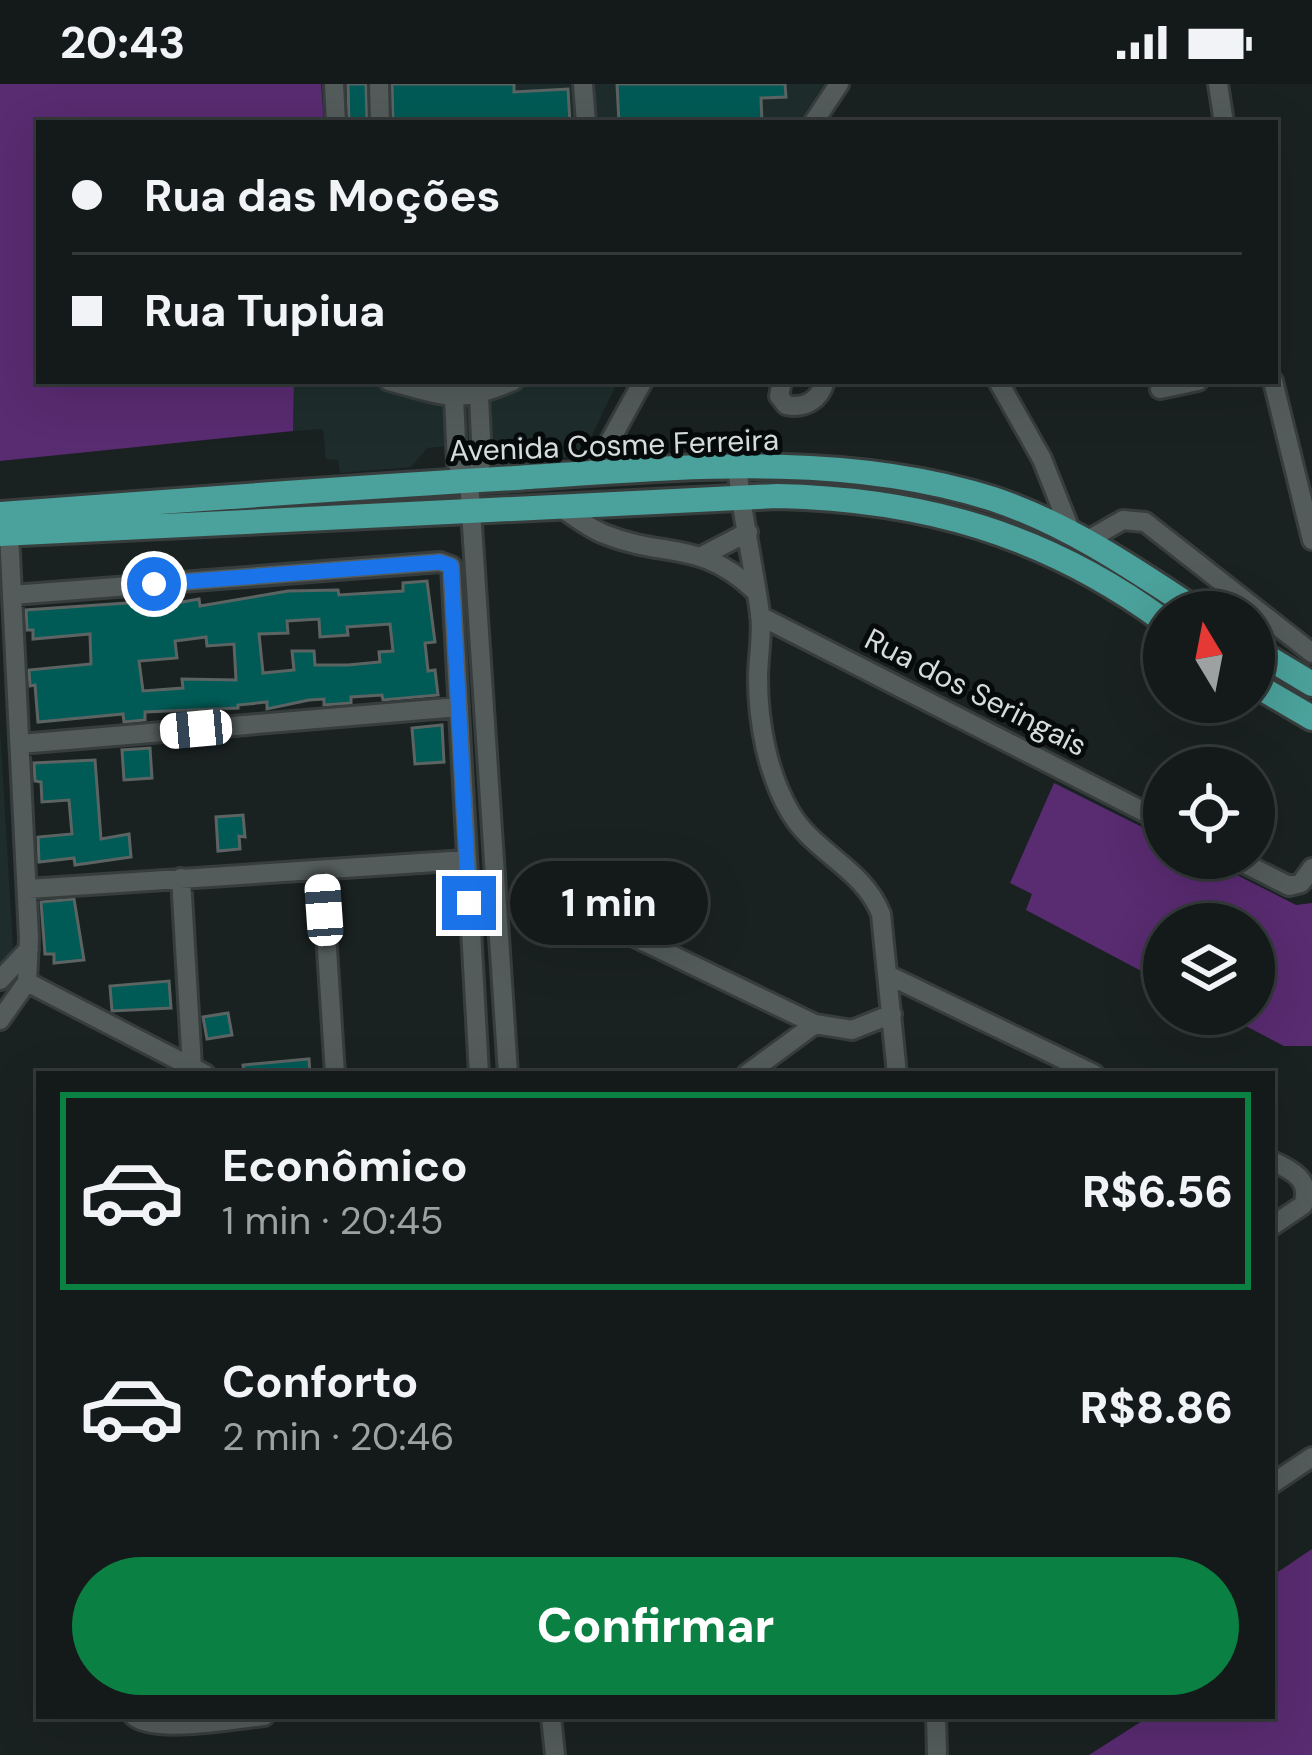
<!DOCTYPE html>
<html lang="pt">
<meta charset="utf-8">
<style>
:root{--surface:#141a19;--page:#212726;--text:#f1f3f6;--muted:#9da1a2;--line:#333838;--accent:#0b8043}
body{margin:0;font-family:"DM Sans",sans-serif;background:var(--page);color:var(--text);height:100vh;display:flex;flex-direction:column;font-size:45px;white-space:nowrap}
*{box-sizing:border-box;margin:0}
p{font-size:39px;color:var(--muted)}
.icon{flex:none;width:66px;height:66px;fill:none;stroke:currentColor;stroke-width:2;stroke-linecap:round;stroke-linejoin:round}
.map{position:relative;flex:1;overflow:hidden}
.panel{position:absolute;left:36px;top:987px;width:1239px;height:648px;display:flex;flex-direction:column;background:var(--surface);border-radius:0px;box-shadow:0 12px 48px #0002,0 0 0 3px var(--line)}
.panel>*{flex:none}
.guide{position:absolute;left:36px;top:36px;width:1242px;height:264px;border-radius:0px;box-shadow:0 12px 48px #0002,0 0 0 3px var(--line);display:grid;align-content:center;height:264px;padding:0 36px;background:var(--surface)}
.needle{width:78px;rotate:350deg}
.tools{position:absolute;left:1143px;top:507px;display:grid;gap:24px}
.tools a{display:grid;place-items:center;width:132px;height:132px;border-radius:50%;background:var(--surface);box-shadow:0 12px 48px #0002,0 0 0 3px var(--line);font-size:60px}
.end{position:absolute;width:54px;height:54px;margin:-27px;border:15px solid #1a73e8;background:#fff;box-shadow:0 0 0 6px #fff}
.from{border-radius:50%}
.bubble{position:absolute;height:84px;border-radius:42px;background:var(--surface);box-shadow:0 12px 48px #0002,0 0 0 3px var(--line);font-size:39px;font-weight:800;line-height:84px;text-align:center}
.car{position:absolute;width:36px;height:72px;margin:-36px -18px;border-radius:15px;box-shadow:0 0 9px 3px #0007;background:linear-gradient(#fff 24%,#345 0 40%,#fff 0 76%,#345 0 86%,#fff 0)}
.guide b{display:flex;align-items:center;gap:42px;height:114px;font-size:45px}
.guide b+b{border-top:3px solid var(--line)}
.guide i{width:30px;height:30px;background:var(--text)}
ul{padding:21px 0 0;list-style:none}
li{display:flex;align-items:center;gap:36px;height:198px;margin:0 24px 18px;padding:0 12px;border:6px solid transparent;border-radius:0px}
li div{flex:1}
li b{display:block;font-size:45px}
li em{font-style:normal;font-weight:800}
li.current{border-color:var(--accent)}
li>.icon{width:108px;height:108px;stroke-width:1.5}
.button{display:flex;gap:24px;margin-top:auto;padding:24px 36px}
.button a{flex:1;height:138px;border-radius:72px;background:var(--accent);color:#fff;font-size:48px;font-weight:800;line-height:138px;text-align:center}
.status{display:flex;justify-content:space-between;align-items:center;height:84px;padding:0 60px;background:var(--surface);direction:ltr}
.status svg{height:33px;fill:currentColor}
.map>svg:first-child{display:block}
.built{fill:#1e2d2c}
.forest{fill:#592b71}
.building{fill:#005a55;stroke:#5b6463;stroke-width:3;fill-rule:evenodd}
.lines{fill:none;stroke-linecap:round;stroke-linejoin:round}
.minor-casing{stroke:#373d3c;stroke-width:24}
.major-casing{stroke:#373d3c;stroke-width:30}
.minor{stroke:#535c5b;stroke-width:18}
.major{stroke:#4ba19b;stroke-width:24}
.route{stroke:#1a73e8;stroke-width:15}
.labels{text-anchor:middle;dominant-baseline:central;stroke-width:10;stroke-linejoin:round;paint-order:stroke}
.street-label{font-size:30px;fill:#d6dcdb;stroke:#070a0a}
</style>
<div class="status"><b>20:43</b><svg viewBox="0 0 49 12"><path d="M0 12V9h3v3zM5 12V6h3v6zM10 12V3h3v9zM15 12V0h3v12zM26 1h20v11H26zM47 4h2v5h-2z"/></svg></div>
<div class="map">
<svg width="1312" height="1671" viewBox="0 0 1312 1671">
<rect width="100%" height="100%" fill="#1a2221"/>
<!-- built -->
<path class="built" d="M321 0H824L798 39H324Z
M294 297H618L582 372 518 377 496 357 427 364 411 383 340 389 338 376 326 375 323 345 293 347Z
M0 645 13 864 12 878 0 901Z"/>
<!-- forest -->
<path class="forest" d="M0 0H321L324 39H39V297H294L293 347 0 377Z
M1054 699 1164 754V774H1203L1296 821 1312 819V962H1284L1223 930H1254V840H1164V899L1026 826 1032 810 1010 799Z
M1312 1465V1671H1089L1150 1632H1272V1492Z"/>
<!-- building -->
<path class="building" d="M348 0H366L367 39H349Z
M392 0H514V8L568 5 570 39H393Z
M617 0H785L786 13 761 14 762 39H619Z
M427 497 435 558 425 559 428 587 435 586 438 611 383 616 382 611 351 613V619L324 621V615L309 616 267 625V618L238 621V624L145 628V636L124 638 123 630 38 638 35 601 30 602 29 586 91 580 90 550 33 555V546H27L26 526 142 518 171 520 199 515 200 522 288 507 338 506 339 511 403 507V499ZM319 535 320 553 348 551 347 543 390 540 393 567 379 568 380 578 348 581H315L314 567H292L294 586 263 589 259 550 288 549 287 537ZM206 553 207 562 234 560 236 596 182 595 183 604 143 607 139 577 177 574 175 557Z
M442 641 444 678 415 680 412 644Z
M150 664 152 694 124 696 122 666Z
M95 676 101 755 129 750 131 773 75 781 74 774 39 778 38 753 72 750 69 716 42 718 41 698 35 697 34 679Z
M243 731 245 753 239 752 240 765 218 767 216 733Z
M454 790 456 821 445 823 441 791Z
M74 815 84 876 54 879V870H45L41 818Z
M169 897 171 924 112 927 110 902Z
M228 929 232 951 207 955 203 933Z
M309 975 310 990H244L243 981Z"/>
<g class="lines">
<!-- minor casing -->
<g class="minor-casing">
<path id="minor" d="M334 0 336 39
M379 0 380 39
M583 0 586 39
M1218 0 1224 39
M813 39 839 0
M389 297C445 312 458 321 513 297
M782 297 779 312 786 321C805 325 820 316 825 297
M998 297 1042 375 1071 448
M1273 297 1312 456
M1160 305 1198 297
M454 314 457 379 469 396
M737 382C742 431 753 480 760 529 763 550 758 572 758 594 758 638 767 689 790 728 814 769 863 784 881 830L897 990
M594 386 643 297
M469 396 508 990
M469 396 482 377 479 312
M562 424C575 433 589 444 604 450 666 475 700 455 755 507
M1086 457 1123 436 1145 438 1312 569
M704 471 748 448
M12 511 440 478 451 482 479 990
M760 532 1164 738
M20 660 459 623
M1234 774 1289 802 1301 799 1312 784
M322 786 335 990
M181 794 192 983
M28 805 466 776
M622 847 815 940 852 946 892 930
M888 891 1094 990
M0 896 29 865
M27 898 205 990
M0 936 27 898 29 854 9 450
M747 990 815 940
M1272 1077C1292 1086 1312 1096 1303 1121L1272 1142
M1272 1400 1312 1373
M134 1632C154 1650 235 1635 264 1632
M551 1632 555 1671
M936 1632 937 1671"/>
</g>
<!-- major casing -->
<g class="major-casing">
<path id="major" d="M0 430C172 417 344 404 516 394 673 384 840 366 993 415 1068 440 1134 485 1199 528
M0 450 777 412C922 415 1046 450 1164 537
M1254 565 1312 600
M1254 600 1312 634"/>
</g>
<!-- minor -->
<use href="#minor" class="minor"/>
<!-- major -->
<use href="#major" class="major"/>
</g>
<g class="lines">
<!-- route -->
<path class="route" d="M154 500 440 478 451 482 469 819"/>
</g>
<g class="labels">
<!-- street labels -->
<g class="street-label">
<text transform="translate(614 361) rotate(-2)">Avenida Cosme Ferreira</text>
<text transform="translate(976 608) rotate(27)">Rua dos Seringais</text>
</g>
</g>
</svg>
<div class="tools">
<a><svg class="needle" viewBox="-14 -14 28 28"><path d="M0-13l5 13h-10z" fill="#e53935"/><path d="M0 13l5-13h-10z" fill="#9da1a2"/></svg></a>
<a><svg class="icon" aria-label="locate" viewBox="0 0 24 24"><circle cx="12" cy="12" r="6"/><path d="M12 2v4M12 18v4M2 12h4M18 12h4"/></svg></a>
<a><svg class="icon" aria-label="layers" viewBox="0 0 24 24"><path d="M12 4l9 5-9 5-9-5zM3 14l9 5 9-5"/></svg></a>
</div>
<i class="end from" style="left:154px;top:500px"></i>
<i class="end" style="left:469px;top:819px"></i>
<div class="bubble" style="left:510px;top:777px;width:198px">1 min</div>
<i class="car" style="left:196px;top:645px;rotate:265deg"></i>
<i class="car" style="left:324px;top:826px;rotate:356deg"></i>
<div class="guide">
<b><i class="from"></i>Rua das Moções</b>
<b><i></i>Rua Tupiua</b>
</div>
<section class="panel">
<ul>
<li class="current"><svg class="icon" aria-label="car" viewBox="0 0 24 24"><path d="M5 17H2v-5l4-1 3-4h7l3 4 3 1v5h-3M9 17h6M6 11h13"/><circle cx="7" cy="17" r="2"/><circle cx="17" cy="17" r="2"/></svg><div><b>Econômico</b><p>1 min · 20:45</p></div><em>R$6.56</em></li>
<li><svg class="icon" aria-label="car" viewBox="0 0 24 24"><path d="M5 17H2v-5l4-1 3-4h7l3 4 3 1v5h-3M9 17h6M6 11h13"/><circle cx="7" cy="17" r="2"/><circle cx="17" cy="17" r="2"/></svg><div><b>Conforto</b><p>2 min · 20:46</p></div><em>R$8.86</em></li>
</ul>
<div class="button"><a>Confirmar</a></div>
</section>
</div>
